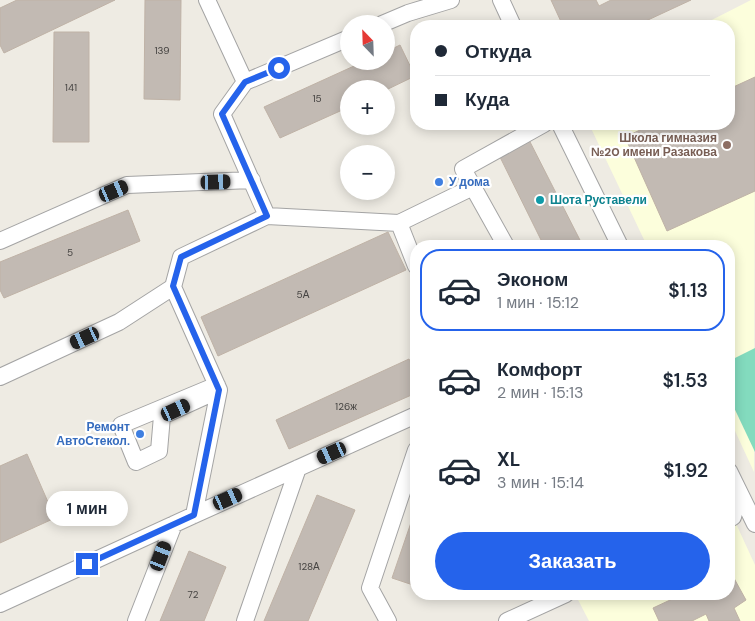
<!DOCTYPE html>
<html lang="ru">
<meta charset="utf-8">
<style>
:root{--surface:#fff;--page:#f2f2f3;--text:#1f2937;--muted:#747a83;--line:#e0e1e3;--accent:#2563eb}
body{margin:0;font-family:"DM Sans",sans-serif;background:var(--page);color:var(--text);height:100vh;display:flex;flex-direction:column;font-size:19px;white-space:nowrap}
*{box-sizing:border-box;margin:0}
p{font-size:16px;color:var(--muted)}
.icon{flex:none;width:28px;height:28px;fill:none;stroke:currentColor;stroke-width:2;stroke-linecap:round;stroke-linejoin:round}
.map{position:relative;flex:1;overflow:hidden}
.sheet{position:absolute;left:410px;top:240px;width:325px;height:360px;display:flex;flex-direction:column;background:var(--surface);border-radius:20px;box-shadow:0 2px 12px #0003}
.sheet>*{flex:none}
.top-card{position:absolute;left:410px;top:20px;width:325px;height:110px;border-radius:20px;box-shadow:0 2px 12px #0003;display:grid;align-content:center;height:110px;padding:0 25px;background:var(--surface)}
.needle{width:32px;rotate:337deg}
.buttons{position:absolute;left:340px;top:15px;display:grid;gap:10px}
.buttons a{display:grid;place-items:center;width:55px;height:55px;border-radius:50%;background:var(--surface);box-shadow:0 2px 12px #0003;font-size:25px}
.end{position:absolute;width:22px;height:22px;margin:-11px;border:6px solid #2563eb;background:#fff;box-shadow:0 0 0 2px #fff}
.from{border-radius:50%}
.bubble{position:absolute;height:35px;border-radius:18px;background:var(--surface);box-shadow:0 2px 12px #0003;font-size:16px;font-weight:600;line-height:35px;text-align:center}
.car{position:absolute;width:15px;height:30px;margin:-15px -8px;border-radius:6px;box-shadow:0 0 4px 1px #0007;background:linear-gradient(#222 24%,#8ab4d8 0 40%,#222 0 76%,#8ab4d8 0 86%,#222 0)}
.top-card b{display:flex;align-items:center;gap:18px;height:48px;font-size:19px}
.top-card b+b{border-top:1px solid var(--line)}
.top-card i{width:12px;height:12px;background:var(--text)}
ul{padding:9px 0 0;list-style:none}
li{display:flex;align-items:center;gap:15px;height:82px;margin:0 10px 8px;padding:0 15px;border:2px solid transparent;border-radius:20px}
li div{flex:1}
li b{display:block;font-size:19px}
li em{font-style:normal;font-weight:600}
li.on{border-color:var(--accent)}
li>.icon{width:45px;height:45px;stroke-width:1.5}
.button{display:flex;gap:10px;margin-top:auto;padding:10px 25px}
.button a{flex:1;height:58px;border-radius:30px;background:var(--accent);color:#fff;font-size:20px;font-weight:600;line-height:58px;text-align:center}
.map>svg:first-child{display:block}
.education{fill:#fcfedc}
.pitch{fill:#83dbbe}
.building{fill:#c2bab3;stroke:#bfb2a6}
.lines{fill:none;stroke-linecap:round;stroke-linejoin:round}
.minor-casing{stroke:#a4a4a4;stroke-width:18}
.minor{stroke:#fff;stroke-width:16}
.route{stroke:#2563eb;stroke-width:6}
.education-dot{fill:#8d6e63;stroke:#fff;stroke-width:2}
.shop-dot{fill:#3f7fe0;stroke:#fff;stroke-width:2}
.culture-dot{fill:#0f9aa8;stroke:#fff;stroke-width:2}
.labels{text-anchor:middle;dominant-baseline:central;stroke-width:4.5;stroke-linejoin:round;paint-order:stroke}
.number-label{font-size:10px;fill:#464442}
.education-label{font-size:12px;font-weight:bold;fill:#785e54;stroke:#fff;text-anchor:end}
.shop-label{font-size:12px;font-weight:bold;fill:#366cbe;stroke:#fff;text-anchor:start}
.culture-label{font-size:12px;font-weight:bold;fill:#0d838f;stroke:#fff;text-anchor:start}
</style>
<div class="map">
<svg width="755" height="621" viewBox="0 0 755 621">
<rect width="100%" height="100%" fill="#eeebe3"/>
<!-- education -->
<path class="education" d="M751 0H755L754 472 729 418V246H647L589 124H729V26H700Z
M733 517 755 565V621H589L575 594H729V519Z"/>
<!-- pitch -->
<path class="pitch" d="M755 348V452L729 397V361Z"/>
<!-- building -->
<path class="building" d="M17 0H115L4 53 0 45V8Z
M145 0H181L180 100 144 99Z
M551 0H596L599 6 611 0H691L635 26H563Z
M54 32H89V142H53Z
M400 45 415 76 386 90 349 89V107L280 138 264 107 365 61H386V52Z
M755 77V191L667 231 625 137 653 124H729V89Z
M527 136 583 246H544L498 153Z
M128 210 140 241 4 298 0 290V262Z
M388 232 406 270 218 356 201 317Z
M409 359 416 373V393L289 449 276 420Z
M27 454 55 518 0 543V466Z
M317 495 355 510 308 621H264Z
M416 508V586L392 578Z
M189 551 226 567 204 621H160Z
M730 571 746 600 734 608 740 621H709L706 614 692 621H659L653 608 683 594H729Z"/>
<g class="lines">
<!-- minor casing -->
<g class="minor-casing">
<path id="minor" d="M207 0 245 82 349 38
M501 0 513 26
M382 24 408 13 451 0
M245 82 222 114 267 216 399 223 473 187 463 169 544 124
M560 124 620 246
M473 187 506 246
M399 223 416 266
M0 241 127 185 252 180
M0 377 119 322 173 287
M217 385 121 425 136 462 159 451 162 416 219 390
M729 471 755 524
M194 515 219 390 173 287 181 257 267 216
M729 519 733 517 739 492
M0 604 194 515 416 415
M136 621 174 524
M245 621 298 468
M388 621 370 588 416 450
M507 621 566 594"/>
</g>
<!-- minor -->
<use href="#minor" class="minor"/>
</g>
<g class="lines">
<!-- route -->
<path class="route" d="M87 564 194 515 219 390 173 286 181 257 267 216 222 114 245 82 279 68"/>
</g>
<!-- markers -->
<circle class="education-dot" cx="727" cy="145" r="5"/>
<g class="shop-dot">
<circle cx="439" cy="182" r="5"/>
<circle cx="140" cy="434" r="5"/>
</g>
<circle class="culture-dot" cx="540" cy="200" r="5"/>
<g class="labels">
<!-- number labels -->
<g class="number-label">
<text x="162" y="50">139</text>
<text x="71" y="87">141</text>
<text x="317" y="98">15</text>
<text x="70" y="252">5</text>
<text x="303" y="294">5А</text>
<text x="346" y="406">126ж</text>
<text x="309" y="566">128А</text>
<text x="193" y="594">72</text>
</g>
<!-- education labels -->
<g class="education-label">
<text x="717" y="138">Школа гимназия<tspan x="717" dy="14">№20 имени Разакова</tspan></text>
</g>
<!-- shop labels -->
<g class="shop-label">
<text x="449" y="182">У дома</text>
<text x="130" y="427" text-anchor="end">Ремонт<tspan x="130" dy="14">АвтоСтекол.</tspan></text>
</g>
<!-- culture labels -->
<g class="culture-label">
<text x="550" y="200">Шота Руставели</text>
</g>
</g>
</svg>
<div class="buttons">
<a><svg class="needle" viewBox="-14 -14 28 28"><path d="M0-13l5 13h-10z" fill="#e53935"/><path d="M0 13l5-13h-10z" fill="#747a83"/></svg></a>
<a>+</a>
<a>−</a>
</div>
<i class="end from" style="left:279px;top:68px"></i>
<i class="end" style="left:87px;top:564px"></i>
<div class="bubble" style="left:46px;top:491px;width:82px">1 мин</div>
<i class="car" style="left:216px;top:182px;rotate:88deg"></i>
<i class="car" style="left:114px;top:191px;rotate:67deg"></i>
<i class="car" style="left:85px;top:338px;rotate:245deg"></i>
<i class="car" style="left:176px;top:410px;rotate:65deg"></i>
<i class="car" style="left:332px;top:453px;rotate:246deg"></i>
<i class="car" style="left:228px;top:499px;rotate:66deg"></i>
<i class="car" style="left:161px;top:556px;rotate:21deg"></i>
<div class="top-card">
<b><i class="from"></i>Откуда</b>
<b><i></i>Куда</b>
</div>
<section class="sheet">
<ul>
<li class="on"><svg class="icon" aria-label="car" viewBox="0 0 24 24"><path d="M5 17H2v-5l4-1 3-4h7l3 4 3 1v5h-3M9 17h6M6 11h13"/><circle cx="7" cy="17" r="2"/><circle cx="17" cy="17" r="2"/></svg><div><b>Эконом</b><p>1 мин · 15:12</p></div><em>$1.13</em></li>
<li><svg class="icon" aria-label="car" viewBox="0 0 24 24"><path d="M5 17H2v-5l4-1 3-4h7l3 4 3 1v5h-3M9 17h6M6 11h13"/><circle cx="7" cy="17" r="2"/><circle cx="17" cy="17" r="2"/></svg><div><b>Комфорт</b><p>2 мин · 15:13</p></div><em>$1.53</em></li>
<li><svg class="icon" aria-label="car" viewBox="0 0 24 24"><path d="M5 17H2v-5l4-1 3-4h7l3 4 3 1v5h-3M9 17h6M6 11h13"/><circle cx="7" cy="17" r="2"/><circle cx="17" cy="17" r="2"/></svg><div><b>XL</b><p>3 мин · 15:14</p></div><em>$1.92</em></li>
</ul>
<div class="button"><a>Заказать</a></div>
</section>
</div>
